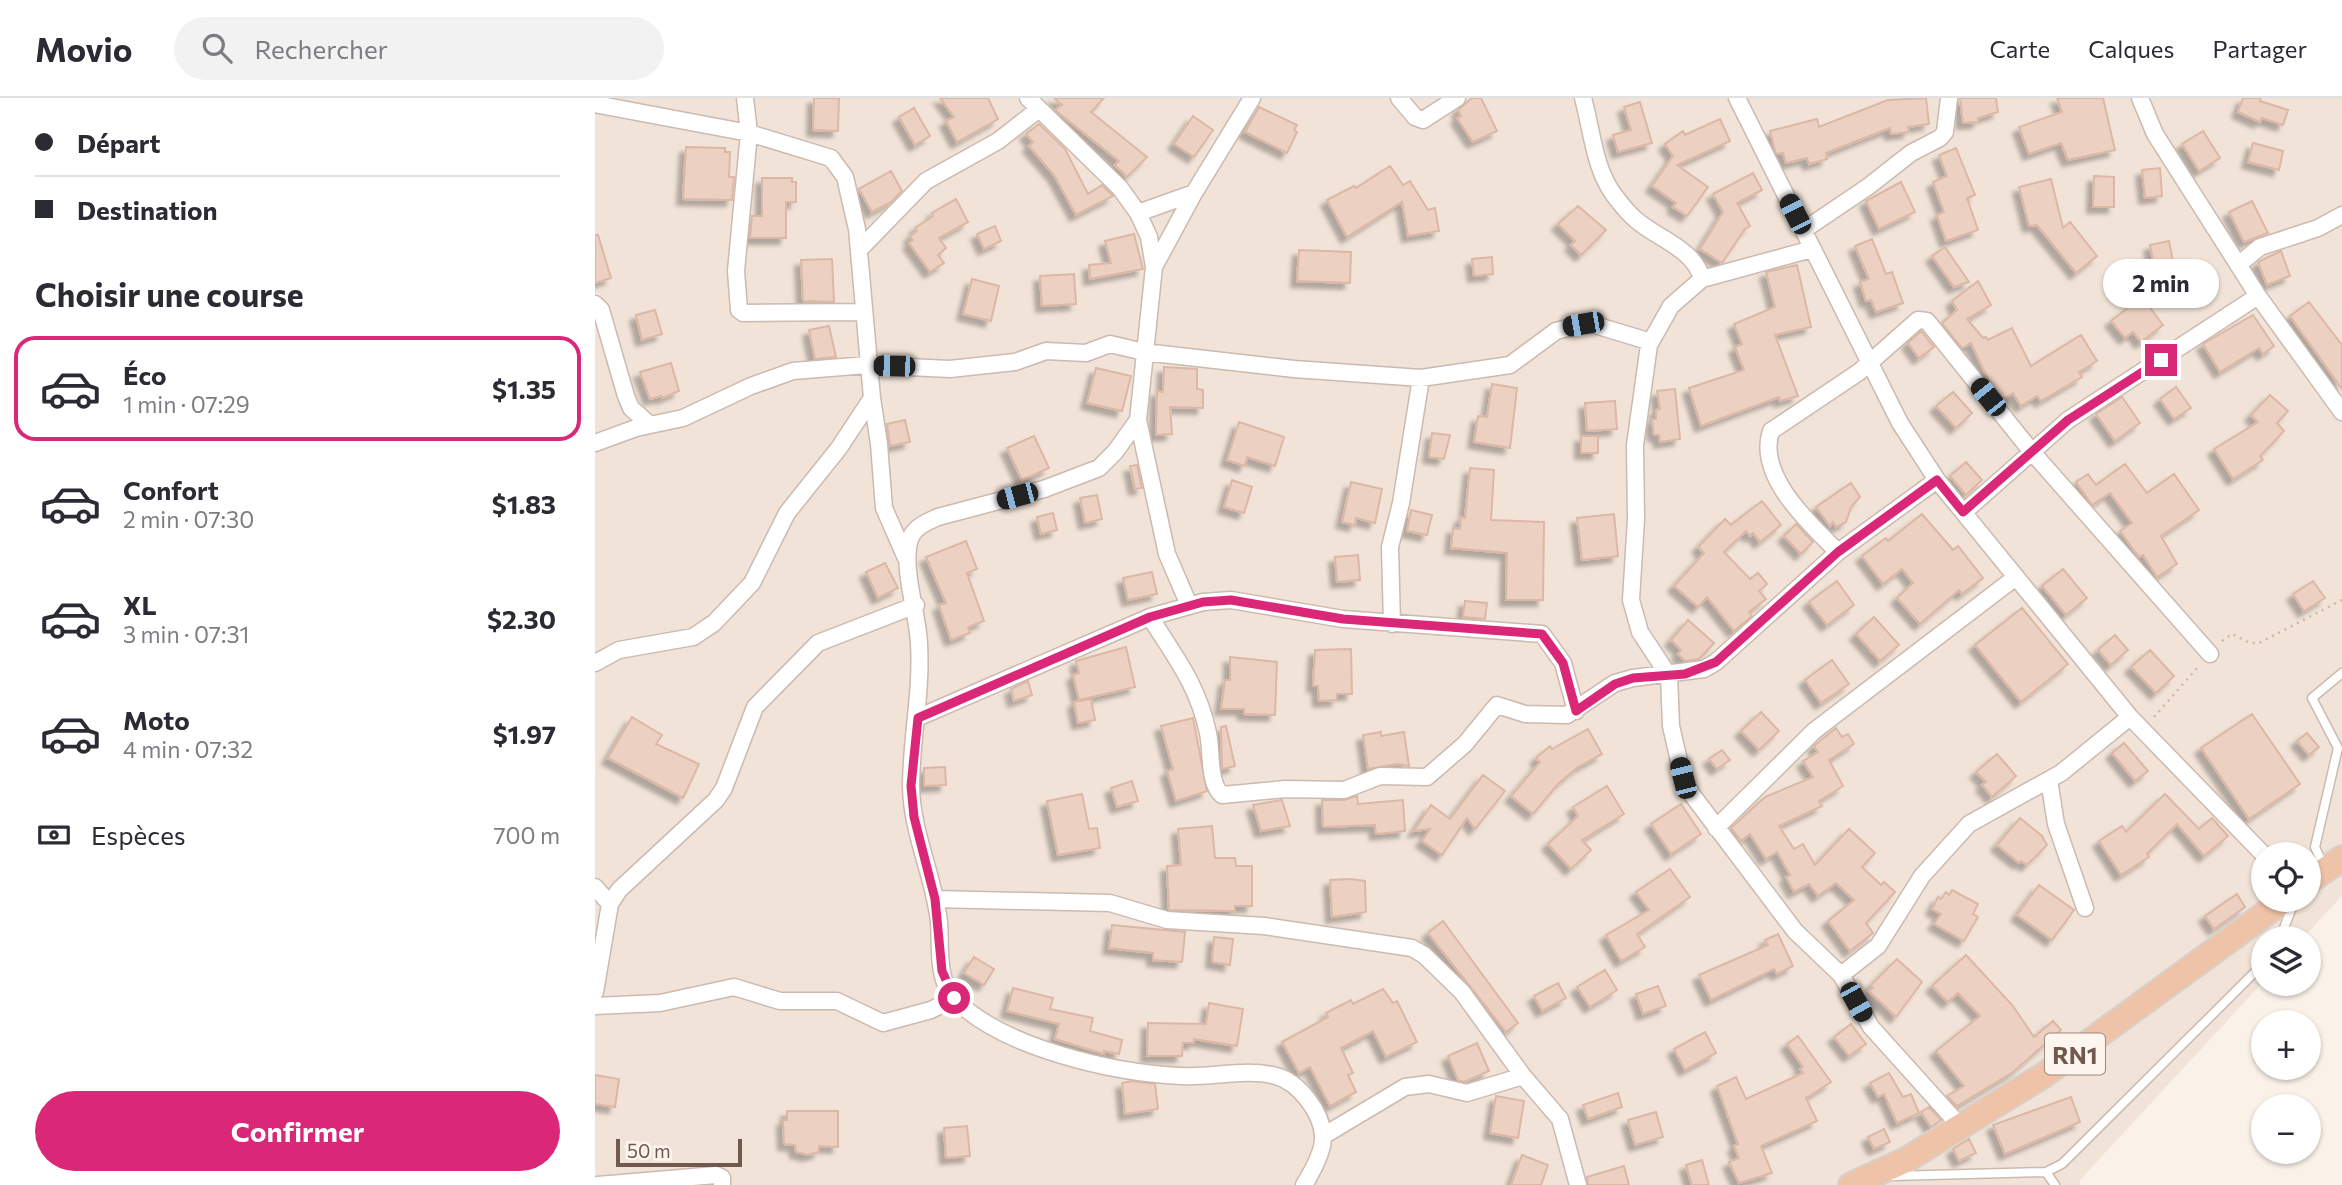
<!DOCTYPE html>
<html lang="fr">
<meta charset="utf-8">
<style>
:root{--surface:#fff;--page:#f2f2f3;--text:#2b2b33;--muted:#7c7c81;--line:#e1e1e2;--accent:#db2777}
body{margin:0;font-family:Commissioner,sans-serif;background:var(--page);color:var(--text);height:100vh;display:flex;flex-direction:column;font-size:26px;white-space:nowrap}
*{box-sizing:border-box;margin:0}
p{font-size:23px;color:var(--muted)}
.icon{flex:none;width:38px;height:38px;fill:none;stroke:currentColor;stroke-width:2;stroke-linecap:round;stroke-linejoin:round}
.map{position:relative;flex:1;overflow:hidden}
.details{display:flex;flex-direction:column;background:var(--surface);width:595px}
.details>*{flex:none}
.top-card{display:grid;align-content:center;height:154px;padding:0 35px;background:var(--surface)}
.controls{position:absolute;left:1656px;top:744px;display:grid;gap:14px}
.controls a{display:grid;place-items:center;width:70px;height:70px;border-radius:50%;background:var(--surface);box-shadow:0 2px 5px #0004;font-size:35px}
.scale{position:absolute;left:21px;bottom:18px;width:126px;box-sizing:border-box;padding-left:7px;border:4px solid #71594f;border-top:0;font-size:19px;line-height:24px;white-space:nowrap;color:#71594f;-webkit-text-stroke:5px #fdf6ee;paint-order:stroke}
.end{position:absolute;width:32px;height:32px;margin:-16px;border:9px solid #db2777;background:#fff;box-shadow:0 0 0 4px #fff}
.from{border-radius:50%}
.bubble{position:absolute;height:49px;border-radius:24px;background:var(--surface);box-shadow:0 2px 5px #0004;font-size:23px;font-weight:700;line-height:49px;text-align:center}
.car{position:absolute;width:21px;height:42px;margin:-21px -10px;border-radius:9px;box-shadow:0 0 5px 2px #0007;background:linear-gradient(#222 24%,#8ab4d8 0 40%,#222 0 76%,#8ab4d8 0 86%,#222 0)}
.top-card b{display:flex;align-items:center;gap:24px;height:66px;font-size:26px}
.top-card b+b{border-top:2px solid var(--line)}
.top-card i{width:18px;height:18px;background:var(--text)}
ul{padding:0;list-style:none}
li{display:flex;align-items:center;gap:21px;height:105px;margin:0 14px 10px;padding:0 21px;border:4px solid transparent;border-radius:21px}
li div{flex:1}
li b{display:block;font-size:26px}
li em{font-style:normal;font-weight:700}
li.current{border-color:var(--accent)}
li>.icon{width:63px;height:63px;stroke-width:1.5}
h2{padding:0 35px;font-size:32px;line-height:84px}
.pay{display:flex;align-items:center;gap:18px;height:77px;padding:0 35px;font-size:26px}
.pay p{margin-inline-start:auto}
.primary-button{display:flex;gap:14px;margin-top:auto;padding:14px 35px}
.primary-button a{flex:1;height:80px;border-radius:42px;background:var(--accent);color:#fff;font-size:28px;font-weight:700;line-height:80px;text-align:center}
header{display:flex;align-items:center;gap:42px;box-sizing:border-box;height:98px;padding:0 35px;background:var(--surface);border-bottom:2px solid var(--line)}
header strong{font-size:33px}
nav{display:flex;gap:38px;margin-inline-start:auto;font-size:24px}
.search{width:490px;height:63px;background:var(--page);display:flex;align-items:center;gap:18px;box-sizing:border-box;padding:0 24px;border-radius:38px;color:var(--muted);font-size:26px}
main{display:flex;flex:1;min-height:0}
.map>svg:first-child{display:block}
.residential{fill:#f1e3d7;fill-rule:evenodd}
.building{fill:#ecd1c2;stroke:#ddb7a5;stroke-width:2;filter:url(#shadow)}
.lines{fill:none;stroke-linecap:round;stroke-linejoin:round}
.service-casing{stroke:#cbbaaf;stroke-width:11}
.minor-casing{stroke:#cbbaaf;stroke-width:19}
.trunk-casing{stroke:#d7d1ce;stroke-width:28}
.path{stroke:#d1b4a6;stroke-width:2.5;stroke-dasharray:2 5;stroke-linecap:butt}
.service{stroke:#fff;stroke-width:8}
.minor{stroke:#fff;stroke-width:16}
.trunk{stroke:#efc3a7;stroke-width:24}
.route{stroke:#db2777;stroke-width:9}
.labels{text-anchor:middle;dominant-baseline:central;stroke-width:7;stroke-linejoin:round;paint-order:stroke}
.shield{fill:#fdf6ee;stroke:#9b887f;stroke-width:2}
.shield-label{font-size:24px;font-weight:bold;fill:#71594f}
</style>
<header>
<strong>Movio</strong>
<div class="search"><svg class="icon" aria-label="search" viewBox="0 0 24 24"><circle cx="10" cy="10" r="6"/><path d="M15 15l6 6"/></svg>Rechercher</div>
<nav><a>Carte</a><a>Calques</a><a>Partager</a></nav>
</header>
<main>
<section class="details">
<div class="top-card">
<b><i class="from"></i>Départ</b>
<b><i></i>Destination</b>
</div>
<h2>Choisir une course</h2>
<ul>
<li class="current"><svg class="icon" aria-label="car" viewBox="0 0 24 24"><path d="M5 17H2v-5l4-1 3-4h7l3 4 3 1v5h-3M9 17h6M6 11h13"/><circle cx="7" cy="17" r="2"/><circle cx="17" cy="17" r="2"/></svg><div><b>Éco</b><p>1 min · 07:29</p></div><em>$1.35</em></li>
<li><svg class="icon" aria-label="car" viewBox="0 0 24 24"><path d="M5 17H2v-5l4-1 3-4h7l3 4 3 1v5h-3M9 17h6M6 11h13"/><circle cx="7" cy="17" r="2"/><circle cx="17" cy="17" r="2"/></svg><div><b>Confort</b><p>2 min · 07:30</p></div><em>$1.83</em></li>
<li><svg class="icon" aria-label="car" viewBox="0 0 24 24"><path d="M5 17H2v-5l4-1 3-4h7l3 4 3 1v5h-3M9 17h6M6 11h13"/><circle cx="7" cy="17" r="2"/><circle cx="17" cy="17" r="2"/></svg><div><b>XL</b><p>3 min · 07:31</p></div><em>$2.30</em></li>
<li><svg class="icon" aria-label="car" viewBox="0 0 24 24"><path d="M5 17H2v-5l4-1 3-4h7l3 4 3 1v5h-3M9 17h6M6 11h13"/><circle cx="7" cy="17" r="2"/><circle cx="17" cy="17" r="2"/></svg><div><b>Moto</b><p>4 min · 07:32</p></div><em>$1.97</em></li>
</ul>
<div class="pay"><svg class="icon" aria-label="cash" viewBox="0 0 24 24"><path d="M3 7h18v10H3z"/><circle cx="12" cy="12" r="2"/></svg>Espèces<p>700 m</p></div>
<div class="primary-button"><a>Confirmer</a></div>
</section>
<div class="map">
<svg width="1747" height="1087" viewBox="0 0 1747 1087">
<defs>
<filter id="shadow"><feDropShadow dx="-6" dy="6" stdDeviation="2" flood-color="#0004"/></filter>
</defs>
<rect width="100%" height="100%" fill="#faf2e8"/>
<!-- residential -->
<path class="residential" d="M0 0H1747V798L1708 840H1668V884L1484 1083 1486 1087H0ZM1668 756H1713V802H1668Z"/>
<!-- building -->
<path class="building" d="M219 0H244L243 33 218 32Z
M345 0H393L403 21 362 44 351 23 359 19Z
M459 0H509L496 14 552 59 532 79 520 67 524 63 460 12 467 7Z
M877 0H886L902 33 878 44 862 20 866 18 863 12Z
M1331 0 1334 26 1313 29 1314 34 1296 36 1295 30 1231 55 1232 61 1214 66 1212 60 1191 65 1188 55 1182 56 1180 53 1175 33 1222 21 1224 29 1293 2Z
M1365 0H1401L1403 14 1383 20V24L1368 25Z
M1462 0H1508L1520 52 1473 62 1466 45 1434 56 1424 29 1467 14Z
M1648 0H1666L1665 3 1693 12 1688 27 1667 20 1665 24 1643 14Z
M1045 4 1057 45 1023 54 1018 37 1036 32 1029 9Z
M664 9 702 27 699 32 702 34 692 55 650 34Z
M319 10 335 38 320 47 304 19Z
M598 18 618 32 599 59 579 46Z
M1125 21 1135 43 1082 67 1113 89 1092 118 1078 109 1081 105 1057 88 1078 58 1070 46 1088 33 1090 37Z
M444 26 470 51 493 96 507 87 518 98 481 117 459 77 434 48 438 44 431 36Z
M1608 33 1625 60 1604 73 1587 46Z
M1658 45 1688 53 1684 72 1653 64Z
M91 49 130 50V54H135L134 79H139L137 102 88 101Z
M1361 50 1380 97 1372 100 1383 132 1351 143 1342 117 1349 114 1338 84 1352 78 1344 57Z
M795 68 808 87 815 83 833 112 840 110 844 133 813 138 807 104 752 139 732 102 759 88 761 90Z
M1565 70 1567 98 1550 100 1547 72Z
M296 73 307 93 296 104 277 114 264 91Z
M1158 75 1167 92 1142 105 1155 128 1150 131 1127 165 1105 151 1128 114 1118 96Z
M1499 78 1519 79V109H1498Z
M167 80H197V84H201V104H191V140H155L157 118H167Z
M1456 81 1468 130 1475 124 1502 158 1481 175 1442 127 1434 128 1424 89Z
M1306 84 1320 114 1284 131 1271 103Z
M361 101 373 124 344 140 351 150 343 157 349 165 335 174 314 145 318 142 315 138 322 133 320 130 338 118 337 115Z
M1657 103 1673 135 1649 144 1634 114Z
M983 108 1011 132 986 157 976 147 980 143 963 126Z
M400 128 406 143 389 151 382 136Z
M539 136 548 171 495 181 494 167 516 165 510 143Z
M0 137H3L16 180 0 185Z
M1277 141 1291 176 1297 174 1308 205 1281 214 1276 202 1271 203 1265 184 1274 181 1260 148Z
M1574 143 1579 168 1560 172 1555 147Z
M1350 149 1374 184 1359 189 1337 158Z
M704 152 756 154 755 185 702 183Z
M1686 153 1695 178 1672 187 1663 164Z
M897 159 898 176 879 178 877 161Z
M237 161 239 204 208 203 206 162Z
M1202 167 1216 229 1180 237 1203 298 1185 303 1184 299 1106 328 1094 290 1149 272 1140 249 1147 246 1139 226 1180 209 1171 174Z
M479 176 481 206 447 208 445 178Z
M377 181 404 188 396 223 368 216Z
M1383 183 1396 207 1372 221 1388 240 1391 239 1393 242 1417 230 1436 268 1486 237 1502 263 1484 274 1487 279 1446 303 1442 298 1426 308 1418 295 1408 301 1395 285 1376 245 1367 250 1347 225 1362 212 1357 203Z
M1547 199 1568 227 1546 244 1538 234 1530 240 1516 223Z
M1714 204 1747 247V291L1695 218Z
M60 212 67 236 47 242 41 217Z
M1658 217 1679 248 1668 256 1664 250 1625 274 1608 246Z
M234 228 241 259 220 261 214 232Z
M1326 233 1339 249 1324 260 1313 245Z
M76 265 84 293 67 300 66 298 55 301 45 274Z
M569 269 602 271V291L608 292V310L575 309 577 336 561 337 562 293 568 294Z
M501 270 536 278 527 313 492 305Z
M897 286 922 290 915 350 879 344 883 318 892 319Z
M1581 289 1596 310 1579 321 1565 301Z
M1080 291 1085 341 1065 344 1064 337H1059L1057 321H1061V312L1065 311 1062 293Z
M1358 294 1377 315 1361 330 1341 308Z
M1675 297 1693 313 1682 325 1689 333 1665 358 1668 362 1638 381 1619 351 1663 324 1656 317Z
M1527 299 1545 325 1520 343 1501 316Z
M1020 303 1022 331 992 333 990 305Z
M310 322 315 344 295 348 292 326Z
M644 324 689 339 680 368 652 359 650 368 632 362Z
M837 335 855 337 849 361 834 359Z
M439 338 454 370 427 382 412 350Z
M986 338H1003V355H986Z
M1371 364 1387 382 1371 397 1355 378Z
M1530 366 1552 395 1579 376 1604 412 1566 438 1582 466 1562 479 1548 457 1544 459 1525 433 1537 425 1515 395 1497 407 1481 384 1493 376 1501 387Z
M542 367 547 390 540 391 535 368Z
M875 370 899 372 896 422 949 424 948 502H911L912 455 856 450 858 430 865 431 866 419 870 420Z
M637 382 657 389 649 415 629 409Z
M756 384 787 391 780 425 761 420 760 427 747 424Z
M1256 385 1265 399 1256 409 1251 424 1241 429 1238 424 1235 428 1221 409Z
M502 397 507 421 490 425 485 400Z
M1167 403 1186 427 1165 444 1158 435 1155 438 1151 433 1129 454 1155 481 1163 475 1172 486 1164 493 1171 501 1154 514 1157 518 1139 533 1112 499 1103 509 1079 488 1109 455 1103 449 1130 421 1136 427Z
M816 412 837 417 832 437 812 433Z
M458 415 462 432 446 436 442 419Z
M1019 416 1023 458 987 462 982 420Z
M1327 416 1358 452 1363 448 1388 480 1367 496 1364 492 1325 526 1302 500 1318 485 1307 471 1288 486 1267 458 1291 440 1293 443Z
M1201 426 1218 444 1206 456 1189 438Z
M371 443 382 471 372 475 389 523 373 529 375 535 356 542 344 507 351 505 331 459Z
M763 457 765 482 742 484 740 459Z
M290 465 303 490 283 500 271 474Z
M1468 471 1492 500 1471 517 1447 488Z
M557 474 562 496 533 502 528 480Z
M1242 483 1259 507 1232 527 1214 504Z
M1718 483 1730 500 1709 513 1698 496Z
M870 503 892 505 890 521 868 519Z
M1427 510 1473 566 1426 604 1380 547Z
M1279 519 1304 547 1285 563 1261 536Z
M1093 522 1119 545 1104 561 1090 563 1083 556 1086 552 1076 542Z
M1520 537 1533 552 1516 567 1503 552Z
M531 549 540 589 484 602 478 577 484 575 481 563Z
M756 551 757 596H742V602L724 603 723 588H718L720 552Z
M1555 552 1579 578 1561 595 1536 569Z
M635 559 682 564 680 617 649 616V611H626L630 582H635Z
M1237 562 1254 586 1226 605 1210 582Z
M433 583 437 597 419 603 416 591Z
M496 601 500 622 483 625 479 604Z
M1166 614 1184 633 1164 652 1146 633Z
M1657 616 1705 686 1654 721 1606 650Z
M37 619 67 637 61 646 104 666 88 700 13 660Z
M598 620 612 693 581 703 572 673 578 671 566 628Z
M631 628 640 668 627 671 626 629Z
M1241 630 1247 639 1253 636 1259 646 1234 662 1248 688 1224 703 1227 708 1184 728 1199 751 1208 746 1220 767 1254 731 1280 755 1267 769 1286 787 1289 784 1300 794 1271 825 1278 835 1255 853 1233 823 1259 802 1241 785 1223 798 1214 786 1199 794 1191 779 1195 777 1182 754 1171 761 1155 736 1146 743 1136 730 1170 699 1218 679 1208 663 1223 654 1219 648Z
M993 631 1007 656 983 669 963 686 938 716 916 698 945 664 941 660 955 648 957 651Z
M786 634V638L809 634 814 668 802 666 773 671 768 637Z
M1712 635 1724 649 1714 657 1702 643Z
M1529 645 1553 673 1540 683 1517 655Z
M1127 652 1135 662 1122 671 1114 661Z
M1402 656 1421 678 1397 699 1387 687 1391 684 1381 674Z
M350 669 351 687 329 688V670Z
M888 677 910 693 880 731 872 720 847 757 827 743 835 731 819 733 836 707 855 721Z
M537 683 543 703 522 709 516 690Z
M1012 688 1029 716 987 742 996 752 976 771 953 746 983 718 978 709Z
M487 696 494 731 502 730 505 750 463 757 452 703Z
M1570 696 1604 731 1617 720 1633 738 1609 758 1582 726 1552 756 1554 759 1526 777 1504 743 1527 728 1531 734Z
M762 698 763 706 808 702 810 733 781 736 780 727 728 729 727 702H749Z
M687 702 695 728 666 733 658 707Z
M1086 706 1106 736 1076 756 1056 726Z
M1425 720 1447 738 1452 747 1432 767 1426 763 1424 765 1402 747Z
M617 728 620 760H640L641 768H657V808H640V813L574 812 572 768 586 767 583 731Z
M1075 771 1095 799 1042 836 1050 849 1026 863 1011 837 1054 812 1041 794Z
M755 781 770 783 771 814 737 819 735 782Z
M1444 787 1479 812 1457 842 1422 817Z
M1357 792 1383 806 1378 816 1383 819 1369 843 1339 826 1346 816 1337 811 1343 799 1346 801 1351 794 1354 797Z
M1642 796 1650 809 1619 831 1610 818Z
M848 823 923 925 911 934 833 835Z
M517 827 590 834 587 864 558 862V855L514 850Z
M1183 836 1198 868 1182 876 1179 871 1116 902 1104 877 1173 847 1170 842Z
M619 839 638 841 635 867 617 864Z
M1371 857 1418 908 1439 939 1458 923 1466 932 1418 974 1362 1008 1352 998 1369 988 1341 953 1385 918 1363 895 1353 904 1337 888Z
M379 859 399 871 389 887 369 875Z
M1302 861 1327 884 1301 919 1274 893 1278 890 1276 887Z
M1010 872 1022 892 995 909 982 889Z
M963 885 971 900 947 913 939 898Z
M1063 888 1071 908 1048 916 1041 896Z
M418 890 458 900 455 911 498 920 495 933 527 942 524 956 509 953V956L460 941 464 926 412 913Z
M788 891 798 905 802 903 822 944 791 959 778 933 746 950 758 975 753 977 761 994 735 1008 715 969 704 975 687 944 733 919 731 915 756 902 758 906Z
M614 905 648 911 642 948 599 941V945H588L587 958H552L553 925 611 926Z
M1256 926 1271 946 1254 958 1239 939Z
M1110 934 1121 955 1090 972 1079 951Z
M1203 938 1236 984 1211 1000 1222 1023 1166 1048 1177 1075 1144 1085 1134 1064 1144 1060 1139 1048 1143 1046 1122 988 1141 979 1151 1001 1208 975 1205 971 1208 969 1192 946Z
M882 945 894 973 869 984 863 982 853 958Z
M1294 975 1308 999 1316 996 1324 1015 1302 1025 1289 996 1283 999 1275 985Z
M0 977 24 981 20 1009 0 1006Z
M537 983 560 986 563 1011 530 1016 527 985Z
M1023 995 1027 1009 993 1021 988 1007Z
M901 998 929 1003 923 1040 895 1035Z
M1476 999 1485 1024 1410 1056 1398 1027Z
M1334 1009 1346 1022 1336 1029 1326 1014Z
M192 1013H243V1049L224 1048V1054L213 1057 201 1054 200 1047 189 1046 188 1022H192Z
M1061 1014 1068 1039 1040 1047 1033 1022Z
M372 1028 375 1058 351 1060 349 1030Z
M1289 1031 1295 1044 1279 1051 1273 1039Z
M1374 1041 1381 1055 1364 1063 1358 1051Z
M927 1057 953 1067 946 1087H916Z
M1107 1062 1114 1087H1097L1091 1067Z
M1029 1068 1034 1087H993L992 1079Z"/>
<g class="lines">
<!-- service casing -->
<g class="service-casing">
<path id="service" d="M1729 769 1720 749 1743 650 1717 600 1747 575
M1685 840 1700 802
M1297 1078 1451 1074
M1460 1087 1451 1074 1467 1066 1668 866"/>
</g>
<!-- minor casing -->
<g class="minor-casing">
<path id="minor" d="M150 0 154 35 141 173 144 212 148 215 268 214
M433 0 525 90 543 115 554 139 559 169 543 322 520 354 504 370 449 391 343 419C332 424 319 429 315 441 306 470 323 515 324 546 327 594 316 641 316 689 317 736 339 778 344 824 346 848 341 880 359 900 406 950 519 975 586 978 617 980 651 970 681 978 704 984 727 1015 728 1038 729 1053 717 1074 709 1087
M804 0 820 19 828 22 862 0
M988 0C997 32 999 70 1019 97 1025 105 1033 115 1040 121 1062 141 1099 150 1107 181
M1142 0 1305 325 1342 382 1535 619 1668 756
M1545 0 1560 36 1663 198 1747 314
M0 6 154 35 236 60 250 79 262 131 277 300 244 350 192 415 157 485 119 525 98 539 24 552 0 565
M543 115 599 95
M1209 132 1274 88 1316 55 1345 40 1350 34 1354 0
M1217 151 1107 181 1076 208 1054 247 1040 347 1041 421 1036 502 1045 534 1074 578 1076 628 1088 680 1095 694 1200 833 1246 877 1276 929 1366 1029
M264 152 331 83 403 43 444 11
M1643 167 1665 149 1723 130 1747 117
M559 169 599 95 657 0
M0 206 6 212 31 298 36 310 55 327
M277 300 284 346 289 410 311 460
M543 322 572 456 594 507
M0 345 41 330 88 320 156 288 198 273 272 267 355 271 420 264 451 253 491 255 515 246 549 254 699 271 826 280 915 267 961 233 988 226 1000 227 1056 244
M1369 414 1473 322 1663 198
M1243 454C1215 426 1161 378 1176 333L1264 274 1323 222 1332 223 1437 354 1615 556
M555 519C580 559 603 587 613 635 617 653 613 685 627 697L690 691 749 692 785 678 832 679 870 646 902 607 930 616 972 617 1020 585 1038 580 1109 571 1121 564 1243 454 1342 382
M797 526 795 449 806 405 826 280
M322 620 555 519 608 504 636 502 748 521 947 536 968 565 981 613
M1454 682 1461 726 1490 810
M1121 730 1219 633 1421 479
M0 789 15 806
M340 801 515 805 572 822 669 828 817 850 829 857 867 894 928 978 965 1021 983 1087
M1246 877 1283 848 1327 778 1374 726 1466 675 1535 619
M0 894 15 806 24 792 121 702 129 690 160 609 223 545 321 507
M0 908 65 905 139 889 185 903H242L288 925 336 912 359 900
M728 1038 810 989 834 986 872 995 928 978
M3 1087 121 1077 127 1080V1087"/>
</g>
<!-- trunk casing -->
<g class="trunk-casing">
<path id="trunk" d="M1713 784 1747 760
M1256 1087 1311 1062 1449 977 1689 802"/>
</g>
<!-- path -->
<path class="path" d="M1627 543 1637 536 1655 545H1664L1747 502
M1559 619 1603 569"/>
<!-- service -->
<use href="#service" class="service"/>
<!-- minor -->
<use href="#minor" class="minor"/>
<!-- trunk -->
<use href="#trunk" class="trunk"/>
</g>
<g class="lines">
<!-- route -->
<path class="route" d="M359 900 347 873 340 801 319 719 316 688 323 620 555 519 608 504 636 502 748 521 947 536 968 565 981 613 1020 586 1038 580 1090 576 1121 564 1243 454 1342 382 1368 414 1473 322 1566 262"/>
</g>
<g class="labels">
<!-- shield labels -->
<rect class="shield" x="1450" y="935.5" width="60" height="41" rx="5"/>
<g class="shield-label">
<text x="1480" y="956">RN1</text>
</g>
</g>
</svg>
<div class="controls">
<a><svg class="icon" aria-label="locate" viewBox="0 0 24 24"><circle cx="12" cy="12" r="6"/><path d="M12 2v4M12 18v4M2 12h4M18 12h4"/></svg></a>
<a><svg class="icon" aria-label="layers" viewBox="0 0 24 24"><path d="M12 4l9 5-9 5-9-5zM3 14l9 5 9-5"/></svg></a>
<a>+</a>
<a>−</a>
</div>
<div class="scale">50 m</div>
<i class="end from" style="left:359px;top:900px"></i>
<i class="end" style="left:1566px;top:262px"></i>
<div class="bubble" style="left:1508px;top:161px;width:116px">2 min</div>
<i class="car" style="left:1200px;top:116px;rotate:333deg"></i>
<i class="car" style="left:988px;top:226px;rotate:260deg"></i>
<i class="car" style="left:299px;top:268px;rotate:271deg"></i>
<i class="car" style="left:1393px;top:299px;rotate:321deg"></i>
<i class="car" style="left:422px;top:398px;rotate:255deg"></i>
<i class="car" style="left:1088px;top:680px;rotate:346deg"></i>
<i class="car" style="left:1261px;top:904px;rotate:151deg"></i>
</div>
</main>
